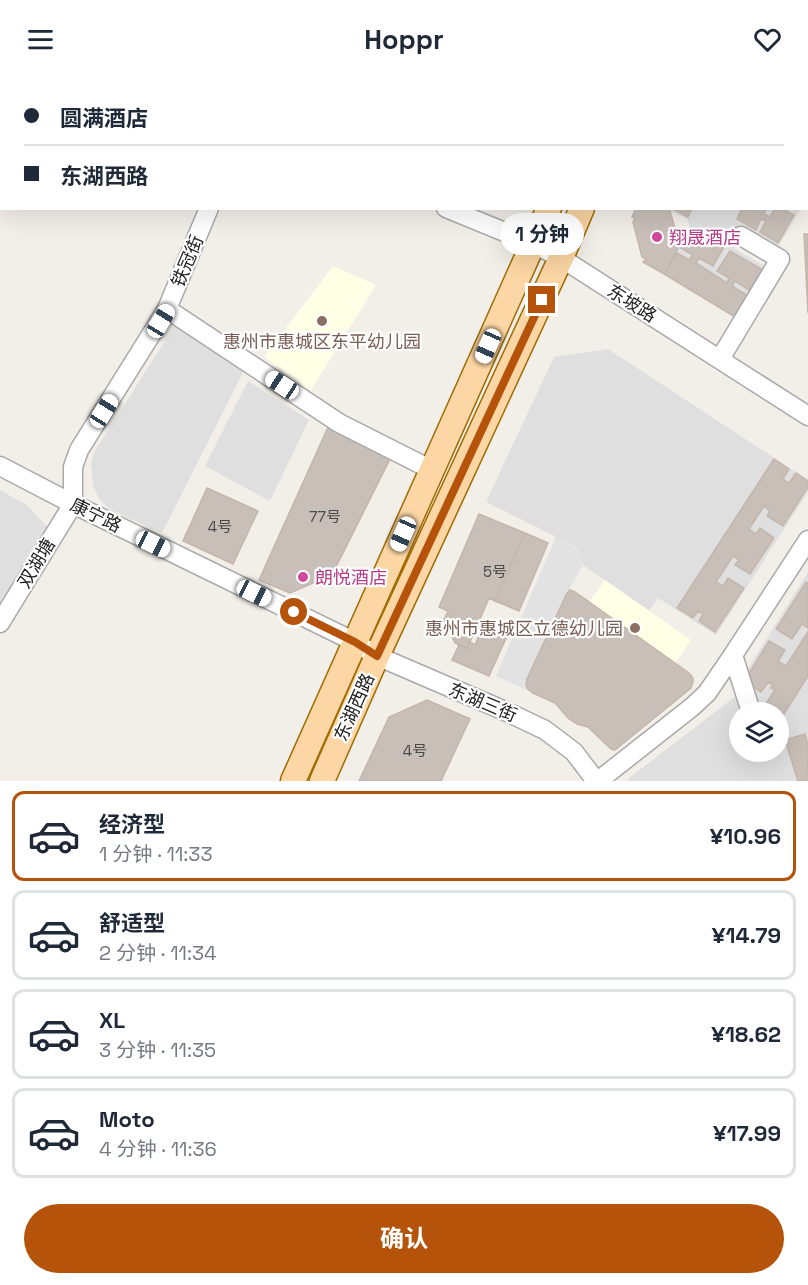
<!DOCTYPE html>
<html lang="zh">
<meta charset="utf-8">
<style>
:root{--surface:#fff;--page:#f2f2f3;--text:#1f2937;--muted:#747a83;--line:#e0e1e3;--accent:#b45309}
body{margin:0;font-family:"Space Grotesk","Noto Sans SC",sans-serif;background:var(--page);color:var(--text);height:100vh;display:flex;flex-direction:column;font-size:22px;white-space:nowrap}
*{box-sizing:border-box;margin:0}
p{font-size:20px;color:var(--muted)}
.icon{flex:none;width:33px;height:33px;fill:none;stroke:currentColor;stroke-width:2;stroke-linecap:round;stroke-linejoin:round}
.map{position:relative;height:703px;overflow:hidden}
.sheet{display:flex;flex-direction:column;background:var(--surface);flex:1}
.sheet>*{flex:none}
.guide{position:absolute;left:0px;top:0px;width:808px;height:132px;box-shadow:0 6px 24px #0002;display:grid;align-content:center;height:132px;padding:0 24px;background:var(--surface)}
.tools{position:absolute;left:729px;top:624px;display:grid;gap:12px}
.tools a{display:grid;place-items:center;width:60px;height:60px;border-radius:50%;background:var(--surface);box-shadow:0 6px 24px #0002;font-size:30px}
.end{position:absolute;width:27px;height:27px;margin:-14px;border:8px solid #b45309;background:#fff;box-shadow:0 0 0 3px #fff}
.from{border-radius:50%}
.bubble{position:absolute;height:42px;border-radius:21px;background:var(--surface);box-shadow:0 6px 24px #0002;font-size:20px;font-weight:700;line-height:42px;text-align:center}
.car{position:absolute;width:18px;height:36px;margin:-18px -9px;border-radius:8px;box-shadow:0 0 4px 2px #0007;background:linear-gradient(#fff 24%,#345 0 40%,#fff 0 76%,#345 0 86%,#fff 0)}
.guide b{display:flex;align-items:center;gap:21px;height:57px;font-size:22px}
.guide b+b{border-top:2px solid var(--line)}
.guide i{width:15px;height:15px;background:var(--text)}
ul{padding:10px 0 0;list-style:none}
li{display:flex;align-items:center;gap:18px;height:90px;margin:0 12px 9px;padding:0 12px;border:3px solid var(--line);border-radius:12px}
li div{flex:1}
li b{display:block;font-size:22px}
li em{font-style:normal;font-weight:700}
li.on{border-color:var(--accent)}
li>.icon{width:54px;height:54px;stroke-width:1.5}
.primary-button{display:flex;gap:12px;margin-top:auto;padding:12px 24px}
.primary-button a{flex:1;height:69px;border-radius:36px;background:var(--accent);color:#fff;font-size:24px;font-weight:700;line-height:69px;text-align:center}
header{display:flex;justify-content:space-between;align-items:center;height:78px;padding:0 24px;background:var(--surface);font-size:27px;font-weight:700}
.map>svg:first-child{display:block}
.residential{fill:#e0dfdf;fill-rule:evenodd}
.education{fill:#ffffe5}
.parking{fill:#e2e2e2}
.building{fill:#c7bfb8;stroke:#c4b6ab;stroke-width:1.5}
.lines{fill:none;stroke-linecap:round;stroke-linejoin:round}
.minor-casing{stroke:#a9a9a9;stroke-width:21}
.major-casing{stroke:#a06b00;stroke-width:27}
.minor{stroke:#fff;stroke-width:18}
.major{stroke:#fcd6a4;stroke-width:24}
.route{stroke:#b45309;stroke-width:8}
.hotel-dot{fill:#d1479c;stroke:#fff;stroke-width:2}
.education-dot{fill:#8d6e63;stroke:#fff;stroke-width:2}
.labels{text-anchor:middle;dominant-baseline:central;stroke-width:4.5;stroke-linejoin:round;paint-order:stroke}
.number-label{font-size:15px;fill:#4b4948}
.hotel-label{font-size:18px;fill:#b23c85;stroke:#fff;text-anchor:start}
.street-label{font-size:18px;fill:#222;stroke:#fff}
.education-label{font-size:18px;fill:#785e54;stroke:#fff}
</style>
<header><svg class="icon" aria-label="menu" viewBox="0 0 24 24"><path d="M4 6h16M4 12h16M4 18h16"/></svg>Hoppr<svg class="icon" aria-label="heart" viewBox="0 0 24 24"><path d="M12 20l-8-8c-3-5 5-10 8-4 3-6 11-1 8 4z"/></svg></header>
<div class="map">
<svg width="808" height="703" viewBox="0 0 808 703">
<rect width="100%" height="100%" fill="#f2efe9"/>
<!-- residential -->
<path class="residential" d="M665 131H801L778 169 745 151 734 170 766 189 735 239 664 196 690 149 687 141Z
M175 247 244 292 162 455 109 431 99 420 93 408 91 384 95 373Z
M608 271 808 402V414L716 557 658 520 649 533 583 487 578 470 486 424 554 279Z
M248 303 309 342 270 423 205 388Z
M0 412 27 427 50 452 0 532Z
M808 494V703H628L629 700 736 618 734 613ZM740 634H778V674H740Z"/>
<!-- education -->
<path class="education" d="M333 188 376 207 311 312 264 279Z
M605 502 691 562 666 599 579 538Z"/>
<!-- parking -->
<path class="parking" d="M556 459 578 471 583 487 567 515 526 602 527 609 533 615 496 598Z"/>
<!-- building -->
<path class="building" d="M703 0H731L733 2H702Z
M807 53H808L807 111Z
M807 53H808V91H807Z
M636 130H665L670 133 680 167 664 196 643 184 646 181 642 179 633 144 635 140 632 139Z
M671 130H692L688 139Z
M742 130H766L764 136 770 139 775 130H781L794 137 778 165 760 154 766 143 761 141 756 152 737 141Z
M742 130H766L764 136 770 139 775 130H781L794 137 778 165 760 154 766 143 761 141 756 152 737 141Z
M691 151 724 169 713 188 699 180 696 185 727 205 729 200 717 193 730 173 763 192 750 213 735 203 732 208 748 218 735 239 664 196 677 175 689 182 693 177 681 170Z
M804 156H808V235Z
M329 347 391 379 332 497 290 515 259 502Z
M774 381 789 391 783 401 789 405 796 395 808 403V409L783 448 767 438 770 433 764 428 749 451 756 456 760 450 774 460 750 496 735 487 739 482 733 478 716 504 723 508 728 500 744 510 715 554 699 543 703 536 698 533 693 540 677 530Z
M207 410 258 433 233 486 183 463Z
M479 436 548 465 519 533 489 520 470 564 475 567 484 546 508 556 489 598 452 582 459 567 455 565 444 542 448 533 439 529Z
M479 436 525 455 495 523 489 520 467 570 455 565 444 542 448 533 439 529Z
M525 455 548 465 519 533 495 523Z
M806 504 808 505V550L802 546 792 561 776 551Z
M570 512 575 514 689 595 693 600V604L691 610 615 672 611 671 588 649 577 646 568 640 555 625 533 615 528 611 526 607 527 601 567 515Z
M484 546 508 556 489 598 452 582 459 567 467 570 470 564 475 567Z
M808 554V598L782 639 778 636V634L770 631 773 627 767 624 775 612 771 610 773 607 768 604 761 614 749 606 751 603 746 600 769 563 785 572 778 583 786 588Z
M427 622 470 641 441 703H359L389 639Z
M805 656 808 667V703H798L785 662Z"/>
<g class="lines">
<!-- minor casing -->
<g class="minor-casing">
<path id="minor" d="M118 0 122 2
M780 0 782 2
M807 18H808
M446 130 534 166 561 180 808 338
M167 231 339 345 432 392
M720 281 780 181 741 158
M0 388 73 426 355 564 377 578 505 633 545 652 574 674 596 703
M0 545 73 426V389L79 372 167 231 209 130
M751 634 733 577 808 462
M598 703 692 629 707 615 733 577"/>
</g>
<!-- major casing -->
<g class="major-casing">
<path id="major" d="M602 2 603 0
M635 2V0
M293 703 549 130
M322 703 377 578 561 180 582 130"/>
</g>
<!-- minor -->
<use href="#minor" class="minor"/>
<!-- major -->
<use href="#major" class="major"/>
</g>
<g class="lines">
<!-- route -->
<path class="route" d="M294 534 355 564 377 578 542 222"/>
</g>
<!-- markers -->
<g class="hotel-dot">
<circle cx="657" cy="159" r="6"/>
<circle cx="303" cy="499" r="6"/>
</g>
<g class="education-dot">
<circle cx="322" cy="243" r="6"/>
<circle cx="635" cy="550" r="6"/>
</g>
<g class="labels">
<!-- number labels -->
<g class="number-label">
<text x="325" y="438">77号</text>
<text x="220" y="448">4号</text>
<text x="495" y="493">5号</text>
<text x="415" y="672">4号</text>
</g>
<!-- hotel labels -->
<g class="hotel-label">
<text x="669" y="159">翔晟酒店</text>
<text x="315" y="499">朗悦酒店</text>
</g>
<!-- street labels -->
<g class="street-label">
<text transform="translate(187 183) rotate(-67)">铁冠街</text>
<text transform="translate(632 225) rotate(32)">东坡路</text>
<text transform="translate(96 437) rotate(26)">康宁路</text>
<text transform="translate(36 485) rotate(-59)">双湖塘</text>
<text transform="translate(483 624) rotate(23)">东湖三街</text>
<text transform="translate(354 629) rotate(-66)">东湖西路</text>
</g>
<!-- education labels -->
<g class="education-label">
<text x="322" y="263">惠州市惠城区东平幼儿园</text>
<text x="623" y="550" text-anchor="end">惠州市惠城区立德幼儿园</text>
</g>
</g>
</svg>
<div class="tools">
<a><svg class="icon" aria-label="layers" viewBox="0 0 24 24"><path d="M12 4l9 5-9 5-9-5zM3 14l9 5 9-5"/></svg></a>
</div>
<i class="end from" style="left:294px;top:534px"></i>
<i class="end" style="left:542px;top:222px"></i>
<div class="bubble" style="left:500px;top:135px;width:84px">1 分钟</div>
<i class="car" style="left:161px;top:243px;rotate:31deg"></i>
<i class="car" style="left:488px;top:268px;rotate:204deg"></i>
<i class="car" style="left:282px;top:307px;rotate:303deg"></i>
<i class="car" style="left:104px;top:333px;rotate:32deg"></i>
<i class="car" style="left:403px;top:456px;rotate:204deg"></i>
<i class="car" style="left:153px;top:466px;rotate:116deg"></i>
<i class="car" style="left:254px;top:515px;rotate:116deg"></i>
<div class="guide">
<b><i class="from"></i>圆满酒店</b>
<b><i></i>东湖西路</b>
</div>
</div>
<section class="sheet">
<ul>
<li class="on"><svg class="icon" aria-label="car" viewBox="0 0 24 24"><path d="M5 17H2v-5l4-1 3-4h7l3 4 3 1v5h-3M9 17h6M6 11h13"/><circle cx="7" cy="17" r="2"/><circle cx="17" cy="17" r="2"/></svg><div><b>经济型</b><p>1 分钟 · 11:33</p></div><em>¥10.96</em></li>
<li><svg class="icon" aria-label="car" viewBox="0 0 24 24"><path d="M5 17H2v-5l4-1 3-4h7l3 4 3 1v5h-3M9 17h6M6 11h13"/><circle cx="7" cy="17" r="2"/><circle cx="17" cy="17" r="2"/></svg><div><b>舒适型</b><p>2 分钟 · 11:34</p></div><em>¥14.79</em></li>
<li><svg class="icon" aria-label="car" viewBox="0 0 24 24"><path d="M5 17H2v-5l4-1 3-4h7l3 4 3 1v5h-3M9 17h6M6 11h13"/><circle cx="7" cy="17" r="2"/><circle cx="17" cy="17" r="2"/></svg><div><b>XL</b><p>3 分钟 · 11:35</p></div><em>¥18.62</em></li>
<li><svg class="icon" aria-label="car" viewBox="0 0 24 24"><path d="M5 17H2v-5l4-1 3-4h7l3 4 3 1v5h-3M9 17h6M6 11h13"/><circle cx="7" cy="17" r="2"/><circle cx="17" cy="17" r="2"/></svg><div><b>Moto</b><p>4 分钟 · 11:36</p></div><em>¥17.99</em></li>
</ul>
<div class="primary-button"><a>确认</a></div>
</section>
